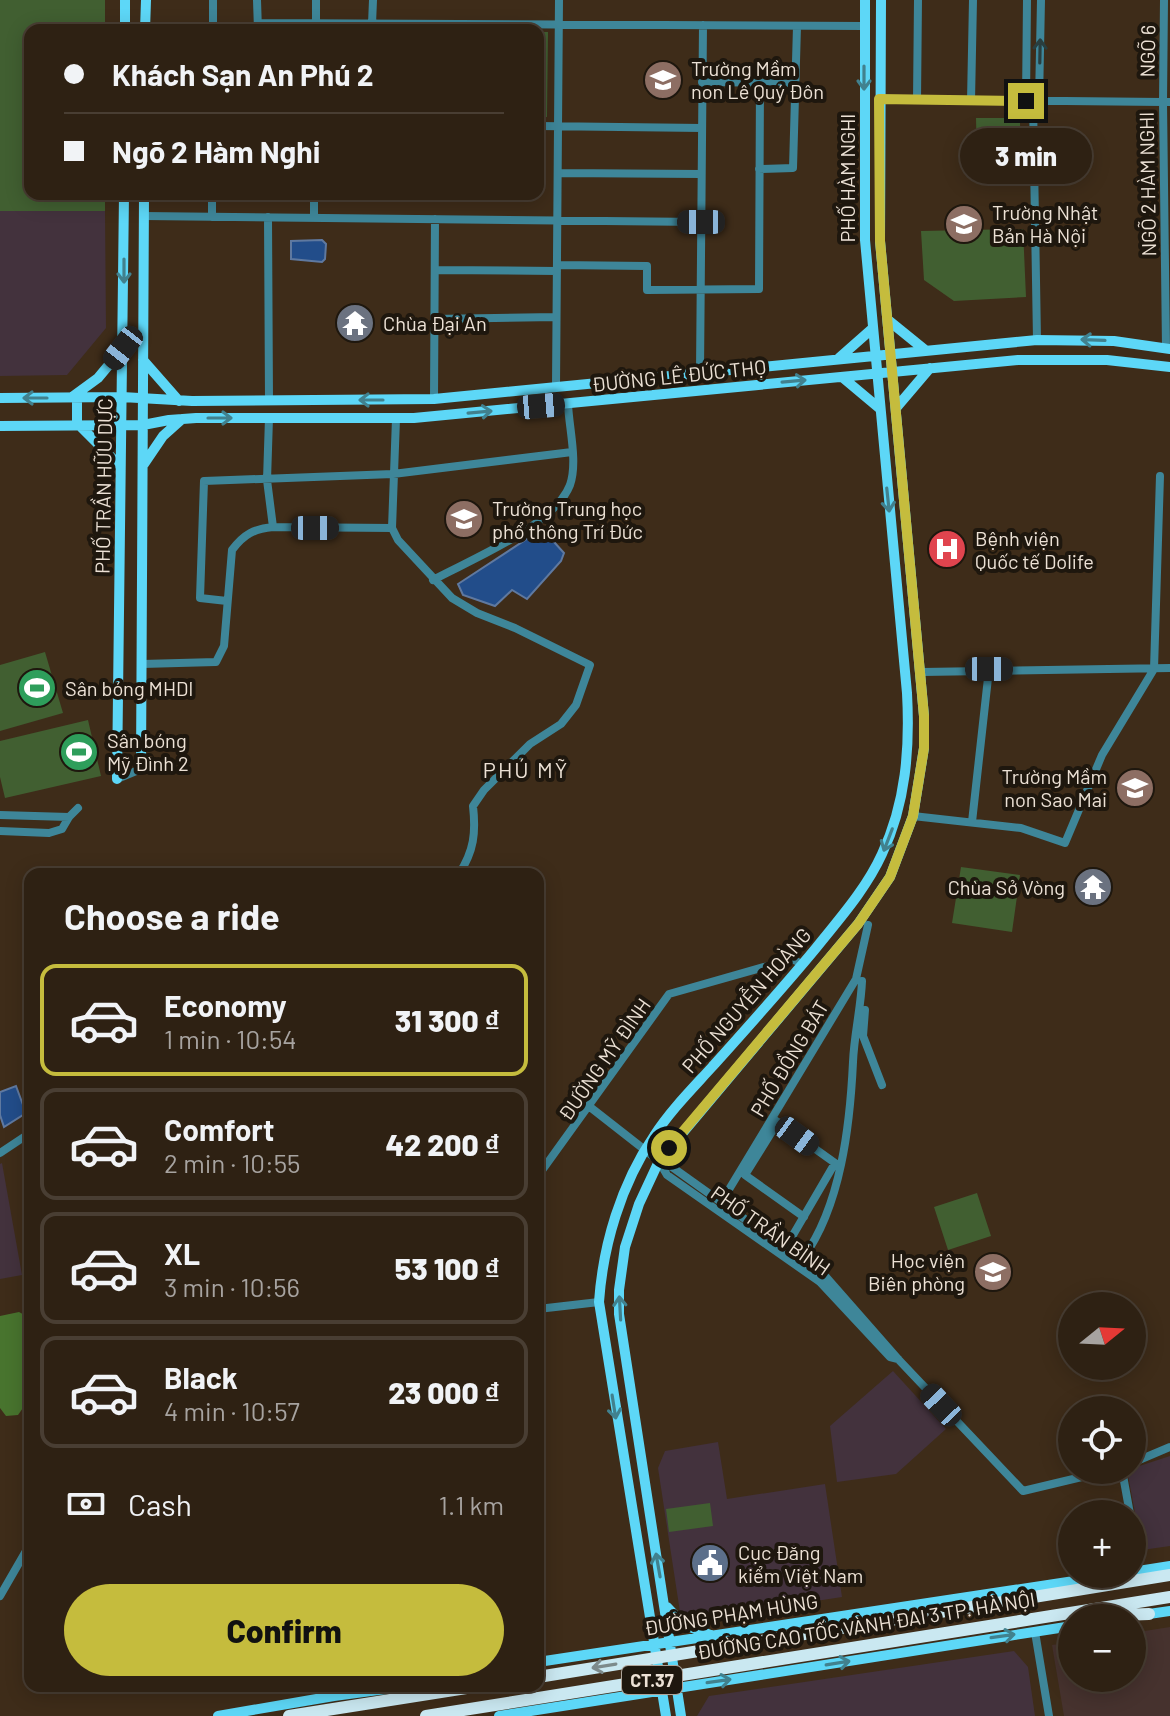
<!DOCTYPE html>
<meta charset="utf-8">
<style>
:root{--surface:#2e2113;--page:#36291c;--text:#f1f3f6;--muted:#a7a3a0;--line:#493e33;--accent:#c5bc3d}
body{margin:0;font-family:Barlow,sans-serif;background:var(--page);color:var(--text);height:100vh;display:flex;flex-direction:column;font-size:30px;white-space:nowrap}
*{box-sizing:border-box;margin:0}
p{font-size:26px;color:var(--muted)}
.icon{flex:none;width:44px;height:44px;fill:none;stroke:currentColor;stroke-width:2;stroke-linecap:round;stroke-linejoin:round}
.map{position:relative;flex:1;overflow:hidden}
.drawer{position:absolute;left:24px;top:868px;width:520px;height:824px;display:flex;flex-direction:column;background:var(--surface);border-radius:16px;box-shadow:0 4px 20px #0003,0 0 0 2px var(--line)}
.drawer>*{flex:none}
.guide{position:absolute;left:24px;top:24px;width:520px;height:176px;border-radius:16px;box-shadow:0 4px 20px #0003,0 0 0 2px var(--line);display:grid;align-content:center;height:176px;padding:0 40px;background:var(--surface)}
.needle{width:52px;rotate:72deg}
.buttons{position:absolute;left:1058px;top:1292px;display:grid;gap:16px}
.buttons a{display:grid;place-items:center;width:88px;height:88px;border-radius:50%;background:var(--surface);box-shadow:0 4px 20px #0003,0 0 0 2px var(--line);font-size:40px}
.end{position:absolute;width:36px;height:36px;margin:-18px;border:10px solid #c5bc3d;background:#111;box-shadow:0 0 0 4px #111}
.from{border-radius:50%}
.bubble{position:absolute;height:56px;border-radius:28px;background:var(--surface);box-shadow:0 4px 20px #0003,0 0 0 2px var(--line);font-size:26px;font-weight:800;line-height:56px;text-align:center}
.car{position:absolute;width:24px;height:48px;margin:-24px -12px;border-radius:10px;box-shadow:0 0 6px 2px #0007;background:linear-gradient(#222 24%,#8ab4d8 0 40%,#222 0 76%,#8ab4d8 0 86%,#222 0)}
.guide b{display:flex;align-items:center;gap:28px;height:76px;font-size:30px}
.guide b+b{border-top:2px solid var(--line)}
.guide i{width:20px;height:20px;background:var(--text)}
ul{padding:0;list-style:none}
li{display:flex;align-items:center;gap:24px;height:112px;margin:0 16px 12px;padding:0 24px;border:4px solid var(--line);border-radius:16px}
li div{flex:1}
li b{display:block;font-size:30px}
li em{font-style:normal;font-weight:800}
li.on{border-color:var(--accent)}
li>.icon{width:72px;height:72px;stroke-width:1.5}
h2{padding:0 40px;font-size:36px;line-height:96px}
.pay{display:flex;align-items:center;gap:20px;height:88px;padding:0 40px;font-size:30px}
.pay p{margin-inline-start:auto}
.action{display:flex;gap:16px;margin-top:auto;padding:16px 40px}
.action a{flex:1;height:92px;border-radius:48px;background:var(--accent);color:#111;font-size:32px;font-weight:800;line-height:92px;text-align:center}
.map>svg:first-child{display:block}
.commercial{fill:#43323d}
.industrial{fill:#46322e}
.green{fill:#415f31}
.forest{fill:#48742e}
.water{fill:#224d8a;stroke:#5f79a0;stroke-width:2}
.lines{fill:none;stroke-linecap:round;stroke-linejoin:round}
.minor{stroke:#3e8699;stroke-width:8}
.major{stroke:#5dd7f7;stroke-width:10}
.highway{stroke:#cae8f1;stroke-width:12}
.oneway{stroke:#293e3f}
.oneway2{stroke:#41818e}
.oneway3{stroke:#7d8a8b}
.route{stroke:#c5bc3d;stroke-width:10}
.labels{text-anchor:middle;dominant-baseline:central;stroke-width:8;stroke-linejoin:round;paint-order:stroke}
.shield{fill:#1e170e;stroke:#aea499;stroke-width:2}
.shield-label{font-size:18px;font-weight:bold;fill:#ece1d5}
.street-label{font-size:20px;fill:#ece1d5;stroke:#1e170e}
.poi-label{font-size:20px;fill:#ece1d5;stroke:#1e170e;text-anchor:start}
.neighbourhood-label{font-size:22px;letter-spacing:2px;fill:#ece1d5;stroke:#1e170e}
</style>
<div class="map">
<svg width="1170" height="1716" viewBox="0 0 1170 1716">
<rect width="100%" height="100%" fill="#3e2c19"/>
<!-- commercial -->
<path class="commercial" d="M0 211H105L106 328 67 375 0 376Z
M2 1163 22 1275 0 1279V1164Z
M893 1371 946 1429 896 1474 837 1482 830 1426Z
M718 1442 727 1499 825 1484 842 1597 691 1620 680 1612 658 1468 665 1451Z
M1170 1456V1546L1142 1550 1127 1470Z
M1014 1651 1028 1667 1035 1716H697L709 1696Z"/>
<!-- industrial -->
<path class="industrial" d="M1170 1627V1716H1064L1052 1645 1072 1642V1678H1132V1633Z"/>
<!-- green -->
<path class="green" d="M0 0H105V30H30V194H105V211H0Z
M538 32H548L547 117H538Z
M976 118H1016L1020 123 1021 161 977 162Z
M1023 229 1026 297 954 301 924 280 921 231Z
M45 652 63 713 0 731V665Z
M88 720 101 776 5 798 0 777V741Z
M961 867 1020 875 1012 932 952 923Z
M977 1193 991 1236 948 1250 934 1207Z
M710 1503 713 1526 669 1532 666 1509Z"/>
<!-- forest -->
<path class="forest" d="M19 1312 30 1318V1398L18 1415 6 1416 0 1408V1316Z"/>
<!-- water -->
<path class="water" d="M322 240 326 244 325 259 322 262 291 259V241Z
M539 531 545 532 564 553 561 561 527 599 512 590 495 606 463 595 458 584Z
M16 1086 26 1113 4 1127 0 1115V1092Z"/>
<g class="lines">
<!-- minor -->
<path class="minor" d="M257 0 258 30
M1164 0 1163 102H1170
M258 23 864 26
M372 24 373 0
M213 30V0
M316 30V0
M702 82 794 83
M879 99 1163 102 1166 348
M917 100 918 0
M971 101 973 0
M1026 101 1027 0
M1033 101 1037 340
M1039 101 1041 0
M538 126 702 128
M759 169 793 168 797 26
M558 173 701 174
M144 216 701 222
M212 217V194
M268 217 269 400
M314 218V194
M557 265 647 266V290L759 289 760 83
M435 270 557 271
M434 319 556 317
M700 372 703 25
M556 386 559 0
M434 399 435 219
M269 418 267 480 273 527 392 528
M396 419 392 528 398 540 452 598 477 613 515 628 590 665 576 705 561 724 530 744 484 790 473 806C476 833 474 851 459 874
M433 580C472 559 554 526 570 485 578 462 569 428 568 404
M227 601 200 598 204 481 393 474 572 452
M142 664 216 662 224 646 232 550C244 534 254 529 273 527
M922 672 1170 668
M117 779 141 769
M0 815 69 817
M913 816 1021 828 1065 843 1102 755 1154 669 1160 476
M972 822 989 669
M0 831 49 833 62 829 69 817 78 808
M865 1010 863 1036 882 1085
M590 1107 659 1161 672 1167 826 1277 898 1359 1023 1491 1111 1470
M772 1118 835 1163 786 1247
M778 1122 745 1175 804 1217
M0 1153 30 1133
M660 1163 667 1175 820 1282 890 1357 898 1359
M538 1176 669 994 792 959 802 964
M722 1201 856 979 868 925
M803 1258C841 1206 850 1125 853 1062 854 1035 861 1008 862 981
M538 1309 599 1302
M1132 1463 1170 1447
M1122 1470 1130 1514
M1132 1526 1140 1571
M0 1596 30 1544
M1035 1632 1049 1716"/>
<!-- major -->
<path class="major" d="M125 30V0
M145 30 146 0
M888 320 925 350
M839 358 873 328
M143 360 179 401
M842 377 879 408
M72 397 98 378 123 348
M0 398 122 397 192 401 434 399 1037 340 1114 341 1170 349
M896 408 930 368
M77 425V398
M79 425 120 466
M0 426 143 425 169 420 196 418H414L1018 360H1107L1170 367
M144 464 163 436 182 419
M141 769 144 194
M117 779 124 194
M1132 1572 1170 1566
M667 1607 683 1624 710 1635
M1142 1615 1170 1611
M538 1662 1120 1574
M218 1716 334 1696 408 1686
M499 1716 1072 1626
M666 1716 599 1302C603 1245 621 1184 654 1136 670 1111 692 1089 712 1067 747 1028 783 988 816 948 840 918 866 889 882 854 906 803 910 748 907 693L865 240V0
M681 1716 619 1314V1290L625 1247 639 1204 659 1161 858 924 890 877 913 816 924 748V716L880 241 881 0"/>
<!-- highway -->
<path class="highway" d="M1092 1616 1149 1614
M538 1677 1170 1575
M289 1716 479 1686
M426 1716 1170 1597"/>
</g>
<!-- one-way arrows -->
<defs><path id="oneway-shaft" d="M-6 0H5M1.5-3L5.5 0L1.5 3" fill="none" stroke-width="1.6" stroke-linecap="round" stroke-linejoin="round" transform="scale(2)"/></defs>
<use class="oneway" href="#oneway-shaft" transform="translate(1040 51) rotate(-89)"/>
<g class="oneway2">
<use href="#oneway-shaft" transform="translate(864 78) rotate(90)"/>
<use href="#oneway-shaft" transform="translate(124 271) rotate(90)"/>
<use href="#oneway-shaft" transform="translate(1093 340) rotate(-178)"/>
<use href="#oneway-shaft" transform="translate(794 381) rotate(-5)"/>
<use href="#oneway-shaft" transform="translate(35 398) rotate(180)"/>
<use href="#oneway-shaft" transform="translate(371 400) rotate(-180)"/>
<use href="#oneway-shaft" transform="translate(480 412) rotate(-5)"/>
<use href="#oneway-shaft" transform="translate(220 418)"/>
<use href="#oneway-shaft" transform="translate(888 500) rotate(84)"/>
<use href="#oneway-shaft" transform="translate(888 840) rotate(111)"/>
<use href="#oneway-shaft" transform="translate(620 1308) rotate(-93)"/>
<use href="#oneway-shaft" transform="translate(614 1407) rotate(81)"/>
<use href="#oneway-shaft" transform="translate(658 1565) rotate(-100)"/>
<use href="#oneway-shaft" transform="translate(1003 1636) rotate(-8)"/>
<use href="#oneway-shaft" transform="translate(838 1663) rotate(-9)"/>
<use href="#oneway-shaft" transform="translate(719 1681) rotate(-8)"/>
</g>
<use class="oneway3" href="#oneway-shaft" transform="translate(604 1666) rotate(171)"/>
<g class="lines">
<!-- route -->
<path class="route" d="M669 1148 858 924 890 877 913 816 924 748V716L880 241 879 99 1026 101"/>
</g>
<!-- icons -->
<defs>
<g id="school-disc" transform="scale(2)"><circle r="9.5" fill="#8d6e63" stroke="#1e170e"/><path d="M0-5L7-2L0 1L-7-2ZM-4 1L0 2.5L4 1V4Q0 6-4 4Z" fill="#fff"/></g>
<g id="temple-disc" transform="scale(2)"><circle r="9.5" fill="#6b7280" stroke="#1e170e"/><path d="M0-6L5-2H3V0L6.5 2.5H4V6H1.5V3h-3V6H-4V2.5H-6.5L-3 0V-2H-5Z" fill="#fff"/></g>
<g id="hospital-disc" transform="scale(2)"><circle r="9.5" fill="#e0444e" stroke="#1e170e"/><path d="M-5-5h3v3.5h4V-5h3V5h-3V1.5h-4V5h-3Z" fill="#fff"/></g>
<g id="stadium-disc" transform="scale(2)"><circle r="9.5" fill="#2e9e5b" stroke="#1e170e"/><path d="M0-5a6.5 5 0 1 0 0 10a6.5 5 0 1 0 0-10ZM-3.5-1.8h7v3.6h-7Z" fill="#fff"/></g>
<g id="university-disc" transform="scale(2)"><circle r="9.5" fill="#8d6e63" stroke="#1e170e"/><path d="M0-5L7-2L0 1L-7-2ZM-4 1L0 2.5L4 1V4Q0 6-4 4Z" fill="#fff"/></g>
<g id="civic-disc" transform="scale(2)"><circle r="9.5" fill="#5c6f8a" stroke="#1e170e"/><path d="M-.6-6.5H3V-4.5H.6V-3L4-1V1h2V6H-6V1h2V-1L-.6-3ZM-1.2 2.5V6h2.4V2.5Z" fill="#fff"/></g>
</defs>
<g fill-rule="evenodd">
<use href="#school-disc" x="663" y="80"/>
<use href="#school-disc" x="964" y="224"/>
<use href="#temple-disc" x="355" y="323"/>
<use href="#school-disc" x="464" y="519"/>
<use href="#hospital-disc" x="947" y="549"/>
<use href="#stadium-disc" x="37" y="688"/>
<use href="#stadium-disc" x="79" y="752"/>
<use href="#school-disc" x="1135" y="788"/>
<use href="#temple-disc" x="1093" y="887"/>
<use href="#university-disc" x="993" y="1272"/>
<use href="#civic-disc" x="710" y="1563"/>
</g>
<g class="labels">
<!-- shield labels -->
<rect class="shield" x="622" y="1666" width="60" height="28" rx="6"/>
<g class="shield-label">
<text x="652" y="1680">CT.37</text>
</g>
<!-- street labels -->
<g class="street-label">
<text transform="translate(1147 51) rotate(-89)">NGÕ 6</text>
<text transform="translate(847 178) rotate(-90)">PHỐ HÀM NGHI</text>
<text transform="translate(1147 184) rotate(-91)">NGÕ 2 HÀM NGHI</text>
<text transform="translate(679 375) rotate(-6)">ĐƯỜNG LÊ ĐỨC THỌ</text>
<text transform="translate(103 486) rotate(-89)">PHỐ TRẦN HỮU DỰC</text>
<text transform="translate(746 1000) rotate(-49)">PHỐ NGUYỄN HOÀNG</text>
<text transform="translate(789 1058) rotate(-59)">PHỐ ĐỒNG BÁT</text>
<text transform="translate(604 1059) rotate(-55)">ĐƯỜNG MỸ ĐÌNH</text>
<text transform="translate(771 1230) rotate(35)">PHỐ TRẦN BÌNH</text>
<text transform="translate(731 1614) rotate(-9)">ĐƯỜNG PHẠM HÙNG</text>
<text transform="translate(866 1625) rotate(-9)">ĐƯỜNG CAO TỐC VÀNH ĐAI 3 TP. HÀ NỘI</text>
</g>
<!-- poi labels -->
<g class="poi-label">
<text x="691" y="68">Trường Mầm<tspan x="691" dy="23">non Lê Quý Đôn</tspan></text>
<text x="992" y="212">Trường Nhật<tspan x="992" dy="23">Bản Hà Nội</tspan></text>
<text x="383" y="323">Chùa Đại An</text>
<text x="492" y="508">Trường Trung học<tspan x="492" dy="23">phổ thông Trí Đức</tspan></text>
<text x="975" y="538">Bệnh viện<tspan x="975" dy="23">Quốc tế Dolife</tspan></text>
<text x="65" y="688">Sân bóng MHDI</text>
<text x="107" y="740">Sân bóng<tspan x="107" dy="23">Mỹ Đình 2</tspan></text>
<text x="1107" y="776" text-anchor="end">Trường Mầm<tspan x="1107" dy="23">non Sao Mai</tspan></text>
<text x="1065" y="887" text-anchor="end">Chùa Sở Vòng</text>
<text x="965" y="1260" text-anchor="end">Học viện<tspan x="965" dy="23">Biên phòng</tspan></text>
<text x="738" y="1552">Cục Đăng<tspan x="738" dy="23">kiểm Việt Nam</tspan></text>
</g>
<!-- neighbourhood labels -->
<g class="neighbourhood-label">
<text x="526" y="769">PHÚ MỸ</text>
</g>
</g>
</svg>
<div class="buttons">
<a><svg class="needle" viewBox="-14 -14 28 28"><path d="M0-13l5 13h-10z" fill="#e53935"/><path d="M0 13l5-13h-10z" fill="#a7a3a0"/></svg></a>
<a><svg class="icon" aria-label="locate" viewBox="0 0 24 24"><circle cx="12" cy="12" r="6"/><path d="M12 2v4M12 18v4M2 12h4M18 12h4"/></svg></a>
<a>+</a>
<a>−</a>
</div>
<i class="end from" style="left:669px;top:1148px"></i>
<i class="end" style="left:1026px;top:101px"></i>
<div class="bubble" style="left:960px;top:128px;width:132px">3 min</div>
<i class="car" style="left:701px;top:222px;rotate:270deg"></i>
<i class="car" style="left:123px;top:348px;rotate:218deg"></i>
<i class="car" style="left:541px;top:406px;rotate:85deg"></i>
<i class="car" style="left:315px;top:528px;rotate:90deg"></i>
<i class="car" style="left:989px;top:669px;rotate:90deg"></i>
<i class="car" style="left:797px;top:1136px;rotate:126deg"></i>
<i class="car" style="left:941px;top:1405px;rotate:317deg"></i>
<div class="guide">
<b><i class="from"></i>Khách Sạn An Phú 2</b>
<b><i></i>Ngõ 2 Hàm Nghi</b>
</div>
<section class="drawer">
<h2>Choose a ride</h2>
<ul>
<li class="on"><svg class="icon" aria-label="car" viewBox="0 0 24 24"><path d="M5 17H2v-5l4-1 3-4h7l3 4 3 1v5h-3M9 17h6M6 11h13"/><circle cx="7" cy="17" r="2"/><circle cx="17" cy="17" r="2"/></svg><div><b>Economy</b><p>1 min · 10:54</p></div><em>31 300 ₫</em></li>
<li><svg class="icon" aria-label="car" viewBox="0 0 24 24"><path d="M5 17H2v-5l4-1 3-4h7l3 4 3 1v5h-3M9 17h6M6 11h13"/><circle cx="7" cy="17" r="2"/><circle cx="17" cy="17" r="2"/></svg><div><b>Comfort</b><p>2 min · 10:55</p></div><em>42 200 ₫</em></li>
<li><svg class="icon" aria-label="car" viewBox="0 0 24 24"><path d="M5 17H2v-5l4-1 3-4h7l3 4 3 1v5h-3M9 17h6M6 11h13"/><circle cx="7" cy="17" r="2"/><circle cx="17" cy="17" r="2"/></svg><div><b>XL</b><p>3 min · 10:56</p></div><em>53 100 ₫</em></li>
<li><svg class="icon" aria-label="car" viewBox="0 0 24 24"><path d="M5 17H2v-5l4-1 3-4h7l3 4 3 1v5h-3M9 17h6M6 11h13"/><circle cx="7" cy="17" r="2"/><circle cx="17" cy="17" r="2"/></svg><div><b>Black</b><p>4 min · 10:57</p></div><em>23 000 ₫</em></li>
</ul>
<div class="pay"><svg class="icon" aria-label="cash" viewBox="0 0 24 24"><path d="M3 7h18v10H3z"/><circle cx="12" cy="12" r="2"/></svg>Cash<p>1.1 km</p></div>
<div class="action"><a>Confirm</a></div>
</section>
</div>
